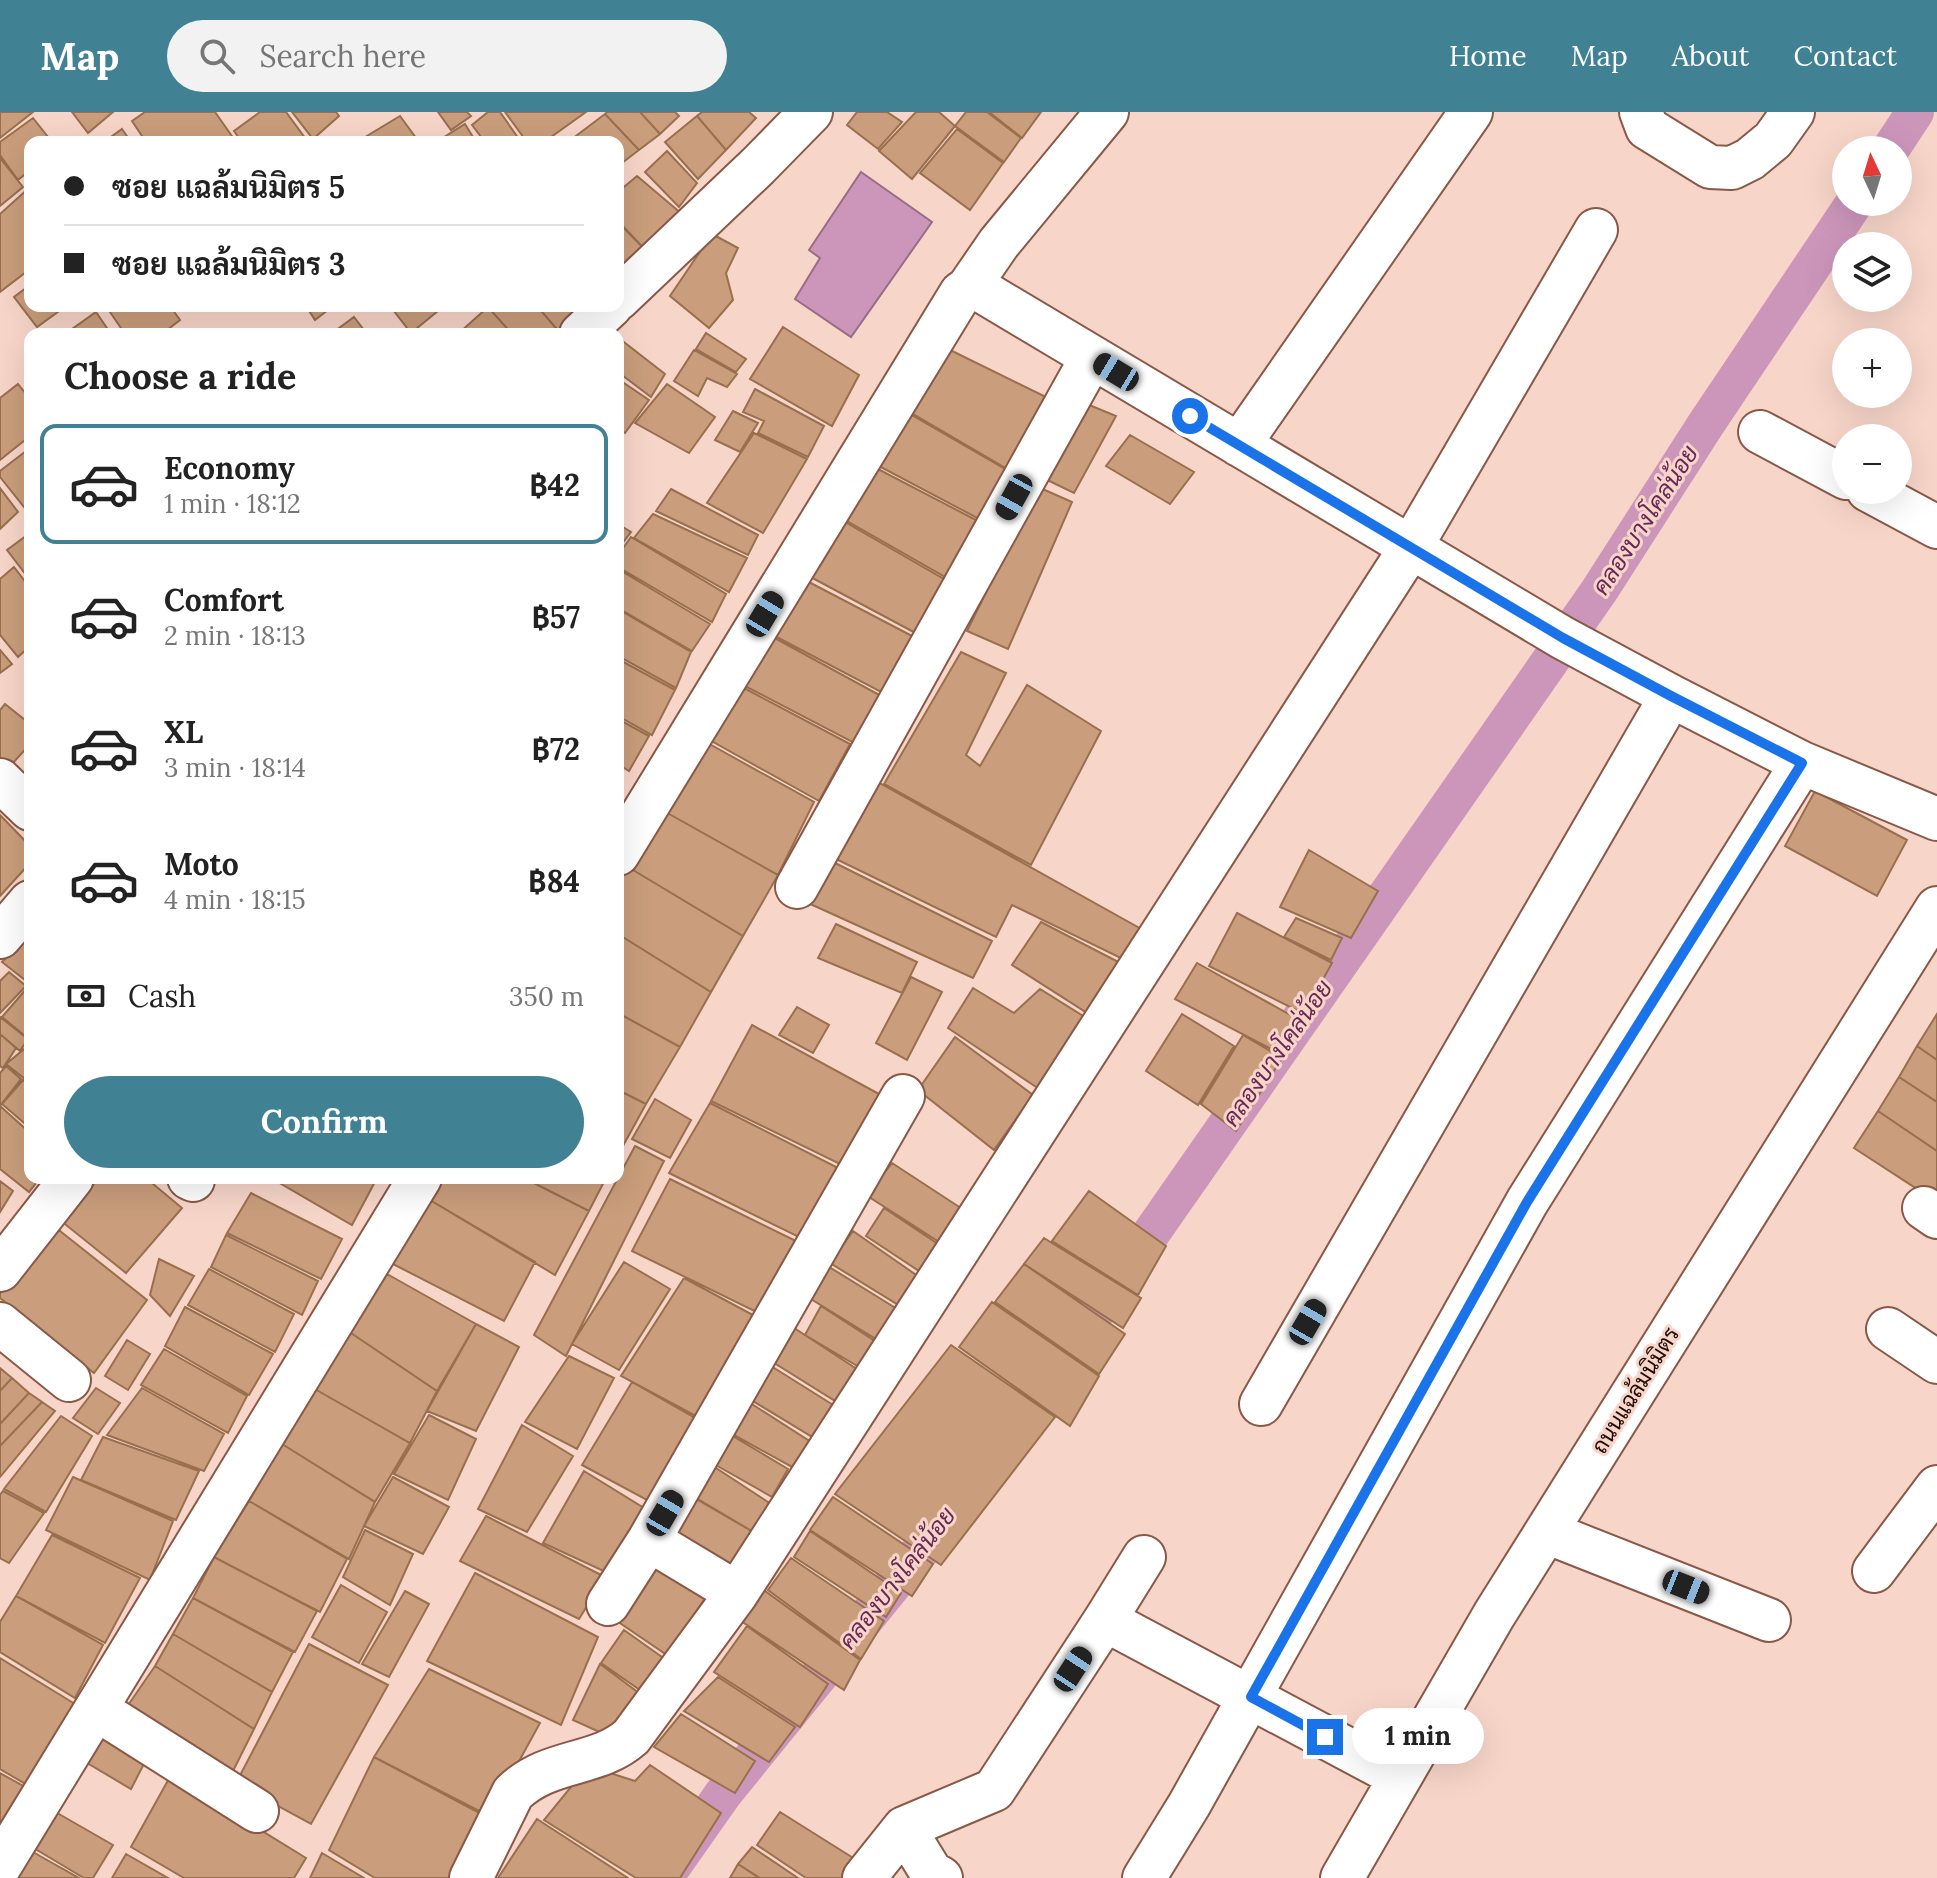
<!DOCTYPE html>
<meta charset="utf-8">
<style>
:root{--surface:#fff;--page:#f2f2f2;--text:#222;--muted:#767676;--line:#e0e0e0;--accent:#408194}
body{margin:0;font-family:Lora,Sarabun,serif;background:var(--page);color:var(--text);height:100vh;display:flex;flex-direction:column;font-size:30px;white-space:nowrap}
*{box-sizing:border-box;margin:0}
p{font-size:26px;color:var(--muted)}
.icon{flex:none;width:44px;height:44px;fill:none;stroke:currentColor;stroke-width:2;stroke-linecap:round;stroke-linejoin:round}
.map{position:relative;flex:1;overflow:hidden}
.drawer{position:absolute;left:24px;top:216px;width:600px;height:856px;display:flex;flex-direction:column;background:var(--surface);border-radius:16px;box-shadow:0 8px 32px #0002}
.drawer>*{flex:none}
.banner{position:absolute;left:24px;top:24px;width:600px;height:176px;border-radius:16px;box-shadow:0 8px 32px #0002;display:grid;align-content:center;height:176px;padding:0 40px;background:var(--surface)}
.needle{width:52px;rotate:356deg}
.controls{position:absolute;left:1832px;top:24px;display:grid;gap:16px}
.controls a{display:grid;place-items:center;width:80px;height:80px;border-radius:50%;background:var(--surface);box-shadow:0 8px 32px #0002;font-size:40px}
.end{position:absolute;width:36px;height:36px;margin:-18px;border:10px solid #1a73e8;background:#fff;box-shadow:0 0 0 4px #fff}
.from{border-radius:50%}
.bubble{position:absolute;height:56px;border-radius:28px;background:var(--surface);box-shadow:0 8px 32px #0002;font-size:26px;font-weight:700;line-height:56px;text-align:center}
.car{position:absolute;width:24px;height:48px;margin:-24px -12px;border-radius:10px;box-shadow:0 0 6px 2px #0007;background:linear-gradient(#222 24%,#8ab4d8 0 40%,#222 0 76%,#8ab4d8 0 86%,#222 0)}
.banner b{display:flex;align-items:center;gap:28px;height:76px;font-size:30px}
.banner b+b{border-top:2px solid var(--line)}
.banner i{width:20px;height:20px;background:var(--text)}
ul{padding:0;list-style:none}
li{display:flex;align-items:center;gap:24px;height:120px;margin:0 16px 12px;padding:0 24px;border:4px solid transparent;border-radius:16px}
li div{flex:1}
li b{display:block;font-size:30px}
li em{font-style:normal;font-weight:700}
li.active{border-color:var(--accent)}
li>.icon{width:72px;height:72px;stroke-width:1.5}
h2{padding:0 40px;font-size:36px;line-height:96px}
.pay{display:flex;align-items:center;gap:20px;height:88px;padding:0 40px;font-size:30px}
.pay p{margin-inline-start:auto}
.cta{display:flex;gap:16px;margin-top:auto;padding:16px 40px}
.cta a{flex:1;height:92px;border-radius:48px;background:var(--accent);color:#fff;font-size:32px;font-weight:700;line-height:92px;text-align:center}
header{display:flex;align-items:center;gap:48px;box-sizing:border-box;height:112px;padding:0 40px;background:var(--accent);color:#fff}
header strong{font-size:38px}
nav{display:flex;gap:44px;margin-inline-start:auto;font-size:28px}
.search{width:560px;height:72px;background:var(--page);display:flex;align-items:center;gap:20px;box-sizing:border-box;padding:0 28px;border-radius:44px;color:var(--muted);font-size:30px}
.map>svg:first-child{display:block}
.water{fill:#cc96bb;stroke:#986d85;stroke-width:2}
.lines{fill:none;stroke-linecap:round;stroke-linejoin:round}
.canal{stroke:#cc96bb;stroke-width:38}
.building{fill:#ca9e7c;stroke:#996f4e;stroke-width:2}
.minor-casing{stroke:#895847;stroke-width:46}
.minor{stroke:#fff;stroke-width:42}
.route{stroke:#1a73e8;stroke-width:10}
.labels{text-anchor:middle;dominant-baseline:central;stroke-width:6;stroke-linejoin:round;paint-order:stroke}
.street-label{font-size:22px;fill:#200d07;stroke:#f8d5c9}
.water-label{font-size:24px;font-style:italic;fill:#682857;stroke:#f8d5c9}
</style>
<header>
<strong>Map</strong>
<div class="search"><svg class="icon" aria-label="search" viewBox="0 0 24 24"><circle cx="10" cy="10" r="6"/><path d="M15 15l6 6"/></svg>Search here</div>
<nav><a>Home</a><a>Map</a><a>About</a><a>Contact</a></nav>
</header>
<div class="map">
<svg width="1937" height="1766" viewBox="0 0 1937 1766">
<rect width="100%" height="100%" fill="#f8d5c9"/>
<!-- water -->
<path class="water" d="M861 60 932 110 851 225 795 187 820 146 809 138Z"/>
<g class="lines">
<!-- canal -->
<path class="canal" d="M1890 38 1915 0
M1065 1242 1113 1176 1599 479 1706 312 1855 90
M664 1766 723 1682 926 1432 951 1399"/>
</g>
<!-- building -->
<path class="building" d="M0 0H33L0 26Z
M72 0H113L88 21Z
M145 0H215L236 30H146L132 9Z
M260 0H286L308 30H242L234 19Z
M292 0H336L339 4 313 27Z
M438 0H467L471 4 451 18Z
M488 0H500L521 30H485L472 13Z
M505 0H586L544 30H527Z
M607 0H640L660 22 639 38 605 2Z
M640 0H675L679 4 660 22Z
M702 0H749L756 6 726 38 697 4Z
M857 0H887L902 10 878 37 847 13Z
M916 0H939L955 14 912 67 879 39Z
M966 0H987L1021 26 1004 50 955 14Z
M989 0H1041L1022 26Z
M605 2 639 38 618 54V30H568Z
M400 4 419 30H357Z
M697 4 726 38 698 67 665 30Z
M33 6 52 30H30V58L18 68 0 43V30Z
M465 12 476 30H443L441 27Z
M122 17 131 30H104Z
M957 17 1003 51 970 98 920 61Z
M667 39 697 71 679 95 645 60Z
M0 46 23 75 0 94Z
M637 64 695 113 655 148 618 109V80Z
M30 75V157L0 180V102Z
M618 110 653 146 618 163Z
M712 122 738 136 726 161 733 188 709 216 670 184Z
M30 173V194H66L37 215 14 185Z
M112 194H170L180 208 162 222H125L108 197Z
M306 194H333L315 208Z
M390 194H444L411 221Z
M490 194H537L561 222H512L488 195Z
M537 194H585L568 222H561Z
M488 195 512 222 459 221Z
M96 200 111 222H65Z
M354 205 367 222H331Z
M783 215 859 263 832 314 750 267Z
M706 221 746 247 736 260 696 237Z
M620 227 665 262 651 285 618 260V229Z
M946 236 1048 286 1009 358 908 299Z
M694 238 737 262 727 275 707 266 698 284 674 269Z
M621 269 649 288 625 321 618 317V274Z
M18 272 30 287V324L0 348V286Z
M667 272 715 305 689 341 635 311Z
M755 277 824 314 808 345 758 321 764 309 743 300Z
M1082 290 1116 304 1074 381 1041 365Z
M903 298 1005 357 981 408 877 353Z
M733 299 758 311 740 340 715 328Z
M754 321 807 347 763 421 707 391Z
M1130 323 1194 360 1170 392 1106 354Z
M30 336V398L28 400 0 365V359Z
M876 356 976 408 947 466 840 405Z
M1038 375 1072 390 1008 537 967 519Z
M0 376 18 400 0 417Z
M671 377 758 423 748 443 656 399Z
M653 402 747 446 729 480 634 426Z
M838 406 949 470 923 525 805 462Z
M618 412 631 420 618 437Z
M30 421V468L7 438Z
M631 425 726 482 712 510 618 455V443Z
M14 455 30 476V534L18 545 0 523V467Z
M618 457 710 512 692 539 618 496Z
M805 468 914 525 883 581 771 522Z
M618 497 691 540 676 576 618 544Z
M771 524 883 585 860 634 741 572Z
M0 538 12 552 0 561Z
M961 540 1006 561 966 643 980 654 1027 573 1101 619 1031 753 884 672Z
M618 547 675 578 652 623 618 604Z
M740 574 850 632 819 689 706 626Z
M5 592 30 612V632L4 661 0 657V598Z
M618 607 649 624 629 659 618 652Z
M704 629 814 690 778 763 662 698Z
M876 669 1152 823 1131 851 1012 793 996 825 832 745Z
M1815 679 1907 728 1877 784 1785 734Z
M662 698 778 763 743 824 628 755Z
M0 703 30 734V751L0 784Z
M1309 738 1378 779 1351 826 1280 795Z
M831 749 992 829 973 866 808 791Z
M628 755 743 824 711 880 618 822V771Z
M1237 801 1332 851 1304 902 1209 854Z
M1296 806 1342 826 1331 848 1284 825Z
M1041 810 1128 855 1098 908 1012 853Z
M836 812 917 850 902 881 818 846Z
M618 822 711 880 680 935 618 901Z
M28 823 30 825V872L2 850Z
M1197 851 1303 910 1283 943 1175 887Z
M9 860 26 874 0 901V869Z
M911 865 942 880 907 948 876 931Z
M28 875 30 876V928L2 905Z
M973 876 1014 901 1040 877 1096 912 1045 981 948 916Z
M797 895 829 913 813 941 779 923Z
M618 901 680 935 646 992 618 978Z
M1182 902 1234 934 1198 993 1146 959Z
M1937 902V948L1917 934Z
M0 905 28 927 20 939 0 922Z
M752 913 879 982 844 1054 711 989Z
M0 922 16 936 3 956 0 954Z
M1243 923 1282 946 1236 1019 1201 992Z
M955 925 1033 983 994 1038 918 978Z
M29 933H30V971L6 952Z
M1917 934 1937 948V990L1899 965Z
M6 954 21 967 0 994 30 1021V1066H40L29 1080 0 1057V961Z
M1899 965 1937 990V1039L1878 999Z
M23 968 30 974V1016L2 992Z
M618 978 646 992 618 1043Z
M655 987 691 1008 670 1046 632 1027Z
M710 991 840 1057 805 1128 669 1061Z
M1878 999 1937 1039V1090L1854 1036Z
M635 1034 664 1049 566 1244 534 1223Z
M892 1051 970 1102 950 1137 866 1083Z
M99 1066H146L182 1096 126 1161 61 1109Z
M271 1066H377L352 1113Z
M445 1066H524L589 1099 555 1163 430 1088Z
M524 1066H606L589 1099Z
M670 1067 802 1132 767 1205 632 1139Z
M0 1069 13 1079 0 1100Z
M1089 1079 1166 1134 1138 1183 1052 1129Z
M251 1081 342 1127 321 1167 227 1121Z
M430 1088 535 1150 504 1209 391 1151Z
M884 1096 944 1136 928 1165 866 1124Z
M55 1115 147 1188 94 1261 0 1186V1180Z
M853 1119 922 1167 905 1197 830 1151Z
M226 1123 318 1169 302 1203 211 1155Z
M1044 1126 1141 1186 1123 1216 1024 1152Z
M159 1147 194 1164 170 1204 150 1183Z
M624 1150 670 1177 619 1258 572 1232Z
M1024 1152 1125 1222 1099 1262 995 1190Z
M826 1153 902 1200 884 1232 806 1184Z
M209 1157 294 1202 275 1240 188 1193Z
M387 1162 476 1212 437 1279 348 1219Z
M684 1166 764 1209 707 1310 621 1264Z
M992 1190 1099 1264 1070 1314 959 1235Z
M821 1194 881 1233 864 1258 805 1223Z
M185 1195 273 1242 249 1283 165 1234Z
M785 1210 866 1263 848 1297 763 1244Z
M476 1212 519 1235 476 1319 427 1299Z
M348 1219 437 1279 410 1331 313 1276Z
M127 1228 150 1242 128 1278 105 1264Z
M951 1233 1055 1305 941 1453 835 1382Z
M164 1237 247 1284 228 1321 141 1273Z
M569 1244 614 1266 577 1337 525 1310Z
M763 1249 838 1296 819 1329 743 1283Z
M0 1256 12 1266 0 1279Z
M12 1266 29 1281 0 1312V1279Z
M632 1270 702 1310 658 1394 582 1353Z
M96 1276 120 1291 98 1322 73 1306Z
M142 1276 224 1322 204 1359 107 1323Z
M313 1276 410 1331 375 1390 282 1332Z
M29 1281 42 1290 0 1334V1312Z
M744 1287 811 1330 792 1355 725 1318Z
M42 1290 55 1299 0 1365V1334Z
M429 1303 476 1327 448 1388 394 1362Z
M61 1304 92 1324 46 1400 4 1377Z
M522 1313 573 1344 527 1420 478 1397Z
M726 1320 788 1357 772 1385 707 1348Z
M103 1325 199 1359 176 1408 81 1368Z
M282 1332 375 1390 349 1447 249 1389Z
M713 1354 771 1392 755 1421 691 1383Z
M584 1359 652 1401 623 1468 543 1431Z
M73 1365 173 1409 150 1468 46 1418Z
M393 1365 449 1395 423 1442 364 1414Z
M3 1379 44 1401 9 1451 0 1446V1383Z
M691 1384 755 1421 731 1456 671 1416Z
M833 1385 933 1452 912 1484 810 1418Z
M249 1389 347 1447 320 1500 214 1445Z
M486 1404 605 1465 579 1507 460 1449Z
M365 1418 413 1442 390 1493 343 1465Z
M810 1419 901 1481 886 1505 794 1445Z
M52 1423 140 1466 105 1531 16 1484Z
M649 1442 706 1485 667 1543 611 1505Z
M214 1445 317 1499 295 1540 193 1486Z
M791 1446 884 1509 861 1547 768 1478Z
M475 1461 598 1525 561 1613 427 1549Z
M341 1473 387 1500 359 1551 312 1525Z
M761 1476 860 1548 844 1578 741 1509Z
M405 1479 429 1492 389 1565 362 1552Z
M16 1484 103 1533 75 1586 0 1540V1510Z
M193 1486 293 1540 272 1580 173 1522Z
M747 1514 828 1572 800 1615 714 1560Z
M624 1518 676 1555 653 1587 601 1551Z
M173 1522 272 1580 254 1617 155 1554Z
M309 1532 388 1573 311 1712 236 1671Z
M0 1546 75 1592 29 1674 0 1657Z
M600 1552 643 1584 617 1628 573 1608Z
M155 1554 254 1617 227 1671 120 1605Z
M429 1557 540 1611 489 1704 374 1645Z
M718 1565 795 1615 769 1650 684 1599Z
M681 1602 755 1649 735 1681 654 1635Z
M103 1616 148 1644 131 1677 82 1648Z
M374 1645 487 1705 454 1766H375L329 1738Z
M650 1653 721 1701 680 1766H636L544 1708 588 1654 635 1669Z
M0 1661 25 1675 0 1721Z
M171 1663 306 1746 294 1766H184L131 1735Z
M52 1698 113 1733 93 1766H84L27 1732Z
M780 1700 858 1749 847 1766H806L757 1733Z
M537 1707 628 1766H498Z
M752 1735 798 1766H760L738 1752Z
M31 1739 79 1766H16Z
M322 1741 364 1766H310Z
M126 1742 168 1766H112Z
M738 1752 759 1766H730Z"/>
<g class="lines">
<!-- minor casing -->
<g class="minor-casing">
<path id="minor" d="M1641 0 1647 16 1710 55 1732 56 1750 47 1773 28 1793 0
M968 176 975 175 1563 526 1671 584 1802 651 1937 707
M618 187 758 54 811 0
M581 222 611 194
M1760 320 1846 366
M1239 333 1471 0
M1868 378 1937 415
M0 668 30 697
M618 742 961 181 968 176 999 131 1107 0
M797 775 1092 245
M0 825 30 790
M189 1066 193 1068
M1924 1096 1937 1105
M0 1158 72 1066
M0 1212 69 1268
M1888 1217 1937 1250
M1261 1292 1671 584
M1546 1420 1769 1508
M649 1428 737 1481
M1874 1459 1937 1375
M608 1492 649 1428 903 984
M1105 1508 1400 1665
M96 1597 257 1699
M904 1716 931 1760 941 1766
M0 1754 420 1066
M471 1766 513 1681C549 1646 597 1655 631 1625L737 1481 1411 435 1596 118
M864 1766 904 1716 994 1678 1105 1508 1144 1445
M1144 1766 1189 1693 1527 1090 1802 651
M1342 1766 1494 1503 1937 796"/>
</g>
<!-- minor -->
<use href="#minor" class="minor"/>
</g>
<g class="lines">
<!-- route -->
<path class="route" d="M1190 304 1563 526 1671 584 1802 651 1527 1090 1251 1585 1325 1625"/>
</g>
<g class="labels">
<!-- street labels -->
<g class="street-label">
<text transform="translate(1635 1278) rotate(-58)">ถนนแฉล้มนิมิตร</text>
</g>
<!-- water labels -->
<g class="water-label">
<text transform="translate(1645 408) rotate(-57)">คลองบางโคล่น้อย</text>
<text transform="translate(1277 941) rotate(-55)">คลองบางโคล่น้อย</text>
<text transform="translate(897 1466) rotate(-52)">คลองบางโคล่น้อย</text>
</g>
</g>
</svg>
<div class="controls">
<a><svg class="needle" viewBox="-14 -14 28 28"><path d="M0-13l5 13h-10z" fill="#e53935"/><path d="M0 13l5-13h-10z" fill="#767676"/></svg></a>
<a><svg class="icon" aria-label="layers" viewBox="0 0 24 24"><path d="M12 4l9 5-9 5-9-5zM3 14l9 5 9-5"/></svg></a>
<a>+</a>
<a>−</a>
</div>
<i class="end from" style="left:1190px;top:304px"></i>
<i class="end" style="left:1325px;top:1625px"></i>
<div class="bubble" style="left:1352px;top:1596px;width:132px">1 min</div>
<i class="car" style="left:1116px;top:260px;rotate:301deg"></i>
<i class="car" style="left:1014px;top:385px;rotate:209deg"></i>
<i class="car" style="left:765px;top:502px;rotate:31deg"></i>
<i class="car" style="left:1308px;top:1210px;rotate:30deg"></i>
<i class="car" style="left:665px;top:1401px;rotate:30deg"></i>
<i class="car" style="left:1686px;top:1475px;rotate:112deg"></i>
<i class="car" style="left:1073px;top:1557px;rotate:33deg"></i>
<div class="banner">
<b><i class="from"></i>ซอย แฉล้มนิมิตร 5</b>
<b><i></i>ซอย แฉล้มนิมิตร 3</b>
</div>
<section class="drawer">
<h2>Choose a ride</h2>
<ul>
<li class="active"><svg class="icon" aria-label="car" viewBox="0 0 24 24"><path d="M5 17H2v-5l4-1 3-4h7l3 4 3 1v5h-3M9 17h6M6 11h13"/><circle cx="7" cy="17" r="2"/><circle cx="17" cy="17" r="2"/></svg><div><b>Economy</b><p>1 min · 18:12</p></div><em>฿42</em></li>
<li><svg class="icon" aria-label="car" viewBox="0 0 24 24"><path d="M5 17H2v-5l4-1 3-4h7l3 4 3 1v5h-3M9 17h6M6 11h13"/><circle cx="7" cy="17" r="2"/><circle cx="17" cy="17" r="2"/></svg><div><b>Comfort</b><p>2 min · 18:13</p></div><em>฿57</em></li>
<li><svg class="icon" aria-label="car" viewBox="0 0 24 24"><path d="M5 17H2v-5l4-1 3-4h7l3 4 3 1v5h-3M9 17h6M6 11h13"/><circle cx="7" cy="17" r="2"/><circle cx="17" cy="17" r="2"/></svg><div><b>XL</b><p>3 min · 18:14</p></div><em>฿72</em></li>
<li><svg class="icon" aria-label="car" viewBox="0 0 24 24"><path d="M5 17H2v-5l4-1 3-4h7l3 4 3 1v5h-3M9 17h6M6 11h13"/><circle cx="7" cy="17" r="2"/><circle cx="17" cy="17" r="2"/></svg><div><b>Moto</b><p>4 min · 18:15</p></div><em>฿84</em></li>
</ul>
<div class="pay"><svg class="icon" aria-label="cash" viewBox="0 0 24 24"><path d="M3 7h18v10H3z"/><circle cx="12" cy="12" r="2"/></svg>Cash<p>350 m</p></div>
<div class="cta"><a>Confirm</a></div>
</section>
</div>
